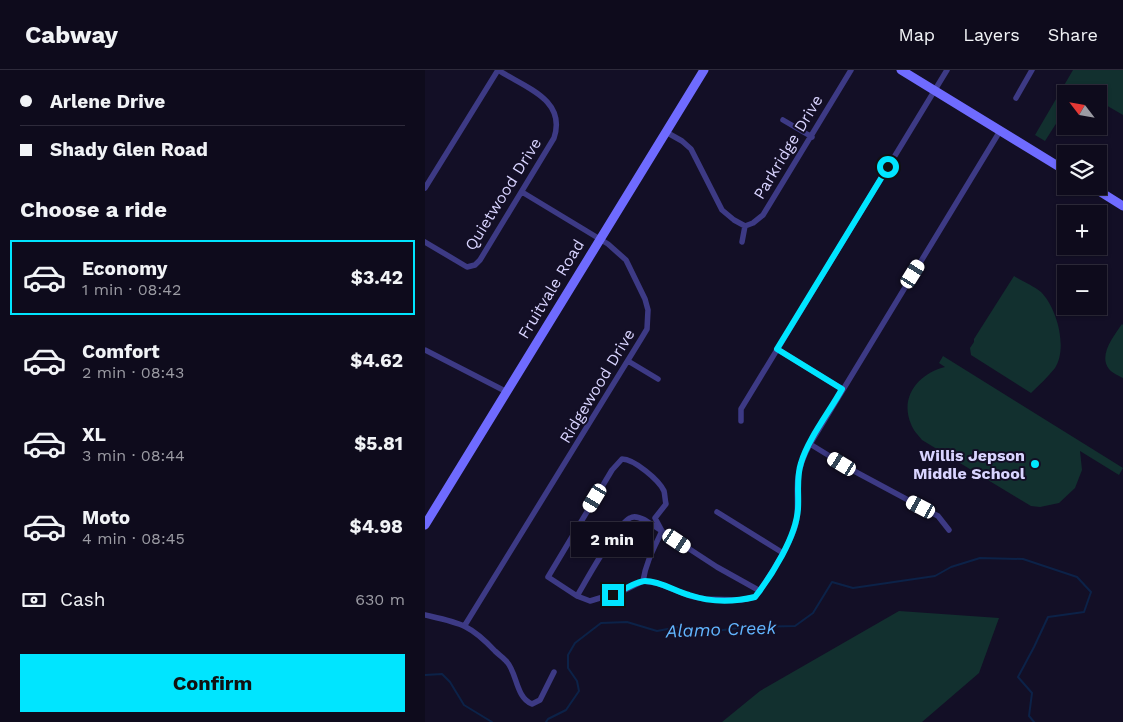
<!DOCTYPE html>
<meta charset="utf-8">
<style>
:root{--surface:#0e0b1c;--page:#1c1929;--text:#f1f3f6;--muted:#9b9ba3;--line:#2e2b3b;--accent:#00e5ff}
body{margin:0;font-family:"Work Sans",sans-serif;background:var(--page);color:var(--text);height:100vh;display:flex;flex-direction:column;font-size:19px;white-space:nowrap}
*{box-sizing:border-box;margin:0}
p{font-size:16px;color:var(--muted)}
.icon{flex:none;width:28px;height:28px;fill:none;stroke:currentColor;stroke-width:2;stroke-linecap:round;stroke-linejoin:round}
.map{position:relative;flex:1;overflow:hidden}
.side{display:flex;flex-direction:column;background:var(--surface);width:425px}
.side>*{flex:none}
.guide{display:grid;align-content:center;height:110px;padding:0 20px;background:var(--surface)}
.needle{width:32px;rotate:301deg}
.buttons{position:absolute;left:632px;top:15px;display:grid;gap:10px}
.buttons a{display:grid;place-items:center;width:50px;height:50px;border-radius:0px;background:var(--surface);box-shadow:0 1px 4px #0004,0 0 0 1px var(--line);font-size:25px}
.end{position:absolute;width:22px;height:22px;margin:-11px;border:6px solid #00e5ff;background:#111;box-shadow:0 0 0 2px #111}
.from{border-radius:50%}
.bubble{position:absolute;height:35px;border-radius:0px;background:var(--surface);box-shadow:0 1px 4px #0004,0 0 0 1px var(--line);font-size:16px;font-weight:700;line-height:35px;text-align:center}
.car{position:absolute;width:15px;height:30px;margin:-15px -8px;border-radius:6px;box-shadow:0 0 4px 1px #0007;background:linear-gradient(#fff 24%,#345 0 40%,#fff 0 76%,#345 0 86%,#fff 0)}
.guide b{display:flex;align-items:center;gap:18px;height:48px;font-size:19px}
.guide b+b{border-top:1px solid var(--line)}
.guide i{width:12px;height:12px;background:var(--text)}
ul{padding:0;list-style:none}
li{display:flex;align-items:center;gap:15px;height:75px;margin:0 10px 8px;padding:0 10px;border:2px solid transparent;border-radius:0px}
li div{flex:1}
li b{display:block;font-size:19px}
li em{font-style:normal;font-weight:700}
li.current{border-color:var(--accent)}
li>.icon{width:45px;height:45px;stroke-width:1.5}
h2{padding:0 20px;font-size:22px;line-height:60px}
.pay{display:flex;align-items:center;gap:12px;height:55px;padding:0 20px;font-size:19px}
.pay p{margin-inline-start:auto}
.primary-button{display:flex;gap:10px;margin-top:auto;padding:10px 20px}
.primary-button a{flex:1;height:58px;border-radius:0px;background:var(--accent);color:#111;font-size:20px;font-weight:700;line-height:58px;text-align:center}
header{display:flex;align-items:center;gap:30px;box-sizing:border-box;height:70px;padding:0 25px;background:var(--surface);border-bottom:1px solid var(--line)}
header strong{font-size:24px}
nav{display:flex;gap:28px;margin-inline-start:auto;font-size:18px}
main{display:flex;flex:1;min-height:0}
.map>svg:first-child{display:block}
.green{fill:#12302f}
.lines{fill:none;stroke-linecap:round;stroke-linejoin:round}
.stream{stroke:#0c2248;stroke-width:2}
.street{stroke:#3d3a85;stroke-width:5.5}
.secondary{stroke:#6f6bff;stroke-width:9}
.route{stroke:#00e5ff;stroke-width:6}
.poi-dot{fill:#00e5ff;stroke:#130f26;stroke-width:2}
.labels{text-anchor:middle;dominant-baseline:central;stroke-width:4;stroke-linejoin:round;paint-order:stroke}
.street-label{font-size:16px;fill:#d9d4ff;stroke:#130f26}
.poi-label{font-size:16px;font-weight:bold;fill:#d9d4ff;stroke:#130f26;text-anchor:end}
.water-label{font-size:18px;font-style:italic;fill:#62b6ff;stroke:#130f26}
</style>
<header>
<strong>Cabway</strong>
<nav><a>Map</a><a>Layers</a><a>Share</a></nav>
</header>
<main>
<section class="side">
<div class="guide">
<b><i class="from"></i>Arlene Drive</b>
<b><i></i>Shady Glen Road</b>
</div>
<h2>Choose a ride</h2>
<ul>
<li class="current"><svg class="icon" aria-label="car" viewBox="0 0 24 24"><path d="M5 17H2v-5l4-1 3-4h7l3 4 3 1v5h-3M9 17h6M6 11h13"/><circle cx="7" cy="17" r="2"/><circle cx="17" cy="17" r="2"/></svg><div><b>Economy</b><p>1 min · 08:42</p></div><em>$3.42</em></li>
<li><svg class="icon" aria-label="car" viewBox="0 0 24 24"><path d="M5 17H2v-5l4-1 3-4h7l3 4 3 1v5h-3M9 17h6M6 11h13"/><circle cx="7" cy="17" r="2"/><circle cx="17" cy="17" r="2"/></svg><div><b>Comfort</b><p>2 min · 08:43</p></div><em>$4.62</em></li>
<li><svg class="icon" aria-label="car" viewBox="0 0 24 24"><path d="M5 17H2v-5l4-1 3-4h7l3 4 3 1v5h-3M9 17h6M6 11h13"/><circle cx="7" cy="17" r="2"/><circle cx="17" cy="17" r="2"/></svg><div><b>XL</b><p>3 min · 08:44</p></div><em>$5.81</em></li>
<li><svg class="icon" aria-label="car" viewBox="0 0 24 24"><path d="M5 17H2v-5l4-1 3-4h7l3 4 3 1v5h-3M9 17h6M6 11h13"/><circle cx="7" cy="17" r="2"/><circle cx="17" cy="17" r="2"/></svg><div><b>Moto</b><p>4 min · 08:45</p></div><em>$4.98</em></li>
</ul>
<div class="pay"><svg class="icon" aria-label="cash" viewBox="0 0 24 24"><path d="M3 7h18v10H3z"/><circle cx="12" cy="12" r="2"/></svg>Cash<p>630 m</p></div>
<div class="primary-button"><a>Confirm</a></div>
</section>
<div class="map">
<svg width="698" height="652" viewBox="0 0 698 652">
<rect width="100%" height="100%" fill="#130f26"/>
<!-- green -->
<path class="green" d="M648 0H698V45L674 31V24H663L654 18 650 24H641V38L620 71 610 65Z
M589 206C597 211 609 216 616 222 632 238 643 278 630 298 623 307 614 315 606 323L546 285 545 278 549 272V269Z
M697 254 698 255V308C694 306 687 303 684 299 673 285 689 266 697 254Z
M518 286 698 398 694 405 655 381 657 400 650 418 634 433 615 437 606 436 497 370C493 365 488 360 486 354 474 326 495 303 520 297L514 293Z
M474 541 574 548 554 603 497 652H297L335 621Z"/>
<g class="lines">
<!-- stream -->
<path class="stream" d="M0 605 17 604 25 612 39 635 67 652
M121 652 123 649 141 640 154 621 152 611 143 598V585L150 573 176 553 202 552 232 561 253 557 266 564 322 557 370 556 388 543 407 512 428 518 510 506 526 497 555 488 598 489 652 507 666 522 659 542 623 547 609 577 593 607 607 623 604 646 609 652"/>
<!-- street -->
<path class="street" d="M591 28 607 0
M358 50 387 67
M241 62 257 71 266 79 297 140 309 150 320 156 328 153 338 145 426 0
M0 118 73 0
M0 172 42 197 50 195 55 190 129 68C142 29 99 17 73 0
M317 172 320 156
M352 279 417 319
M0 280 82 322
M203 291 233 309
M316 351V339L522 0
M385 374 429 401 513 446 524 460
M292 442 358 483
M335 521 292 497 220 450C215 448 210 445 205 448 192 454 161 511 152 526L165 531 198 521 218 511 232 513 265 526 280 529 316 530 330 527C342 511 367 472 371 453 374 438 371 422 373 407 375 395 379 385 385 374L575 61
M152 526 123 507 187 400 197 389C209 389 234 410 239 421 240 425 240 430 241 434L230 448 237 461C229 478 221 492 218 511
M0 545C35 553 45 554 70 581 74 585 79 588 82 592 92 603 91 628 107 634L115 630 129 602
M40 555 216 269 222 259 223 240 220 229 201 190 183 174 97 122"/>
<!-- secondary -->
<path class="secondary" d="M476 0 641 101
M666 116 698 136
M0 455 279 0"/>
</g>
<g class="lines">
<!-- route -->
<path class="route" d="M188 525C196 521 212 511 220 511 235 511 250 521 264 525 285 532 309 532 330 527 347 505 371 467 373 439 374 423 371 408 376 393 383 369 405 341 417 319L352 279 463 97"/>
</g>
<!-- markers -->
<circle class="poi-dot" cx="610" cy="394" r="5"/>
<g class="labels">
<!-- street labels -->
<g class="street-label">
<text transform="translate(363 77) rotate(-59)">Parkridge Drive</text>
<text transform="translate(78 124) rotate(-58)">Quietwood Drive</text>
<text transform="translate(126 219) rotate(-59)">Fruitvale Road</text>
<text transform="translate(172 316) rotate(-59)">Ridgewood Drive</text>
</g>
<!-- poi labels -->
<g class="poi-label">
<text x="600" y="385">Willis Jepson<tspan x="600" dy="18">Middle School</tspan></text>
</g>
<!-- water labels -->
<g class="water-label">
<text transform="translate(296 559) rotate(-2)">Alamo Creek</text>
</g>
</g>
</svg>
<div class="buttons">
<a><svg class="needle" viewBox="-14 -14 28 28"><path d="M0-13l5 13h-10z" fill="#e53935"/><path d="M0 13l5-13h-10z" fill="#9b9ba3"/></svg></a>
<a><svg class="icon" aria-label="layers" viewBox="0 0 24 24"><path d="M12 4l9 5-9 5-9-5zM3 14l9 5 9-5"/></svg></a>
<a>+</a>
<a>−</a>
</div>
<i class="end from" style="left:463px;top:97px"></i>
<i class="end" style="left:188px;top:525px"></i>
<div class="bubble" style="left:146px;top:452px;width:82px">2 min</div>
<i class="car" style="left:488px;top:204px;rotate:32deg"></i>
<i class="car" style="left:417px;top:394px;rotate:301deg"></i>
<i class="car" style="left:170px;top:428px;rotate:211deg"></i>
<i class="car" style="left:496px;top:437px;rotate:298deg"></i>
<i class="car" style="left:252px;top:471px;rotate:124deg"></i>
</div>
</main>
